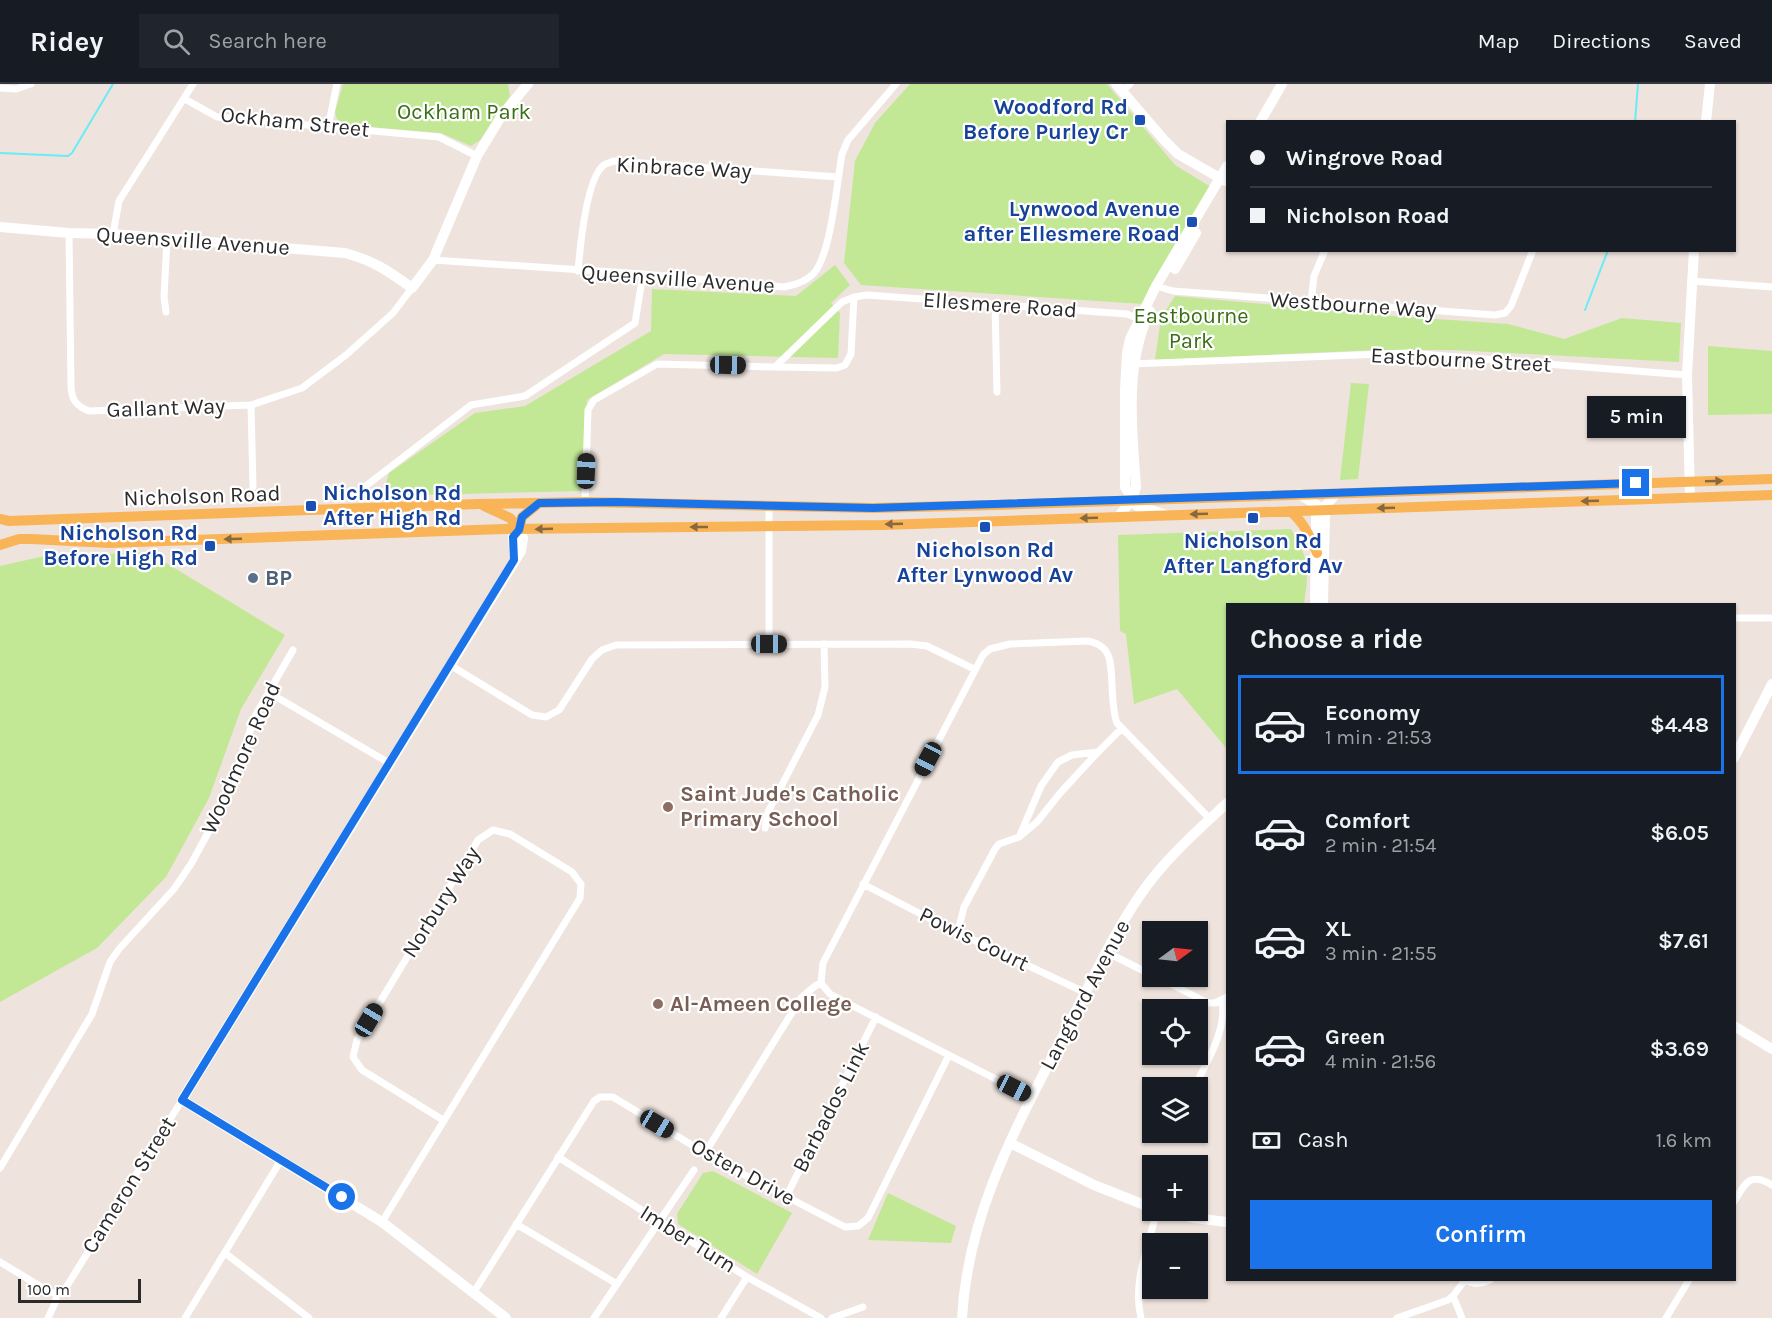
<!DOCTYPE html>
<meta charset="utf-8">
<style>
:root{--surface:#171b24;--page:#20242c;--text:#f1f3f6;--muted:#9ea1a6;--line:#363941;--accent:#1a73e8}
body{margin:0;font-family:Karla,sans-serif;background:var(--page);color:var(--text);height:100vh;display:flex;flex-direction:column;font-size:22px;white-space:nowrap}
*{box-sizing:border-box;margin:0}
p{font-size:20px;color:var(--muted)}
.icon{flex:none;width:33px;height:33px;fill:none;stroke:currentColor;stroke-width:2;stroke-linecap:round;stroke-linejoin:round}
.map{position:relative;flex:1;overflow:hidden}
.side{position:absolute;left:1226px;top:519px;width:510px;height:678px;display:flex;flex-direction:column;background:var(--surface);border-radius:0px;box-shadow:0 2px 4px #0004}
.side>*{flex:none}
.hud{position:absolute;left:1226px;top:36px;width:510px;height:132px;border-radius:0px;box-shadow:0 2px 4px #0004;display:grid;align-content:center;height:132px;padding:0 24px;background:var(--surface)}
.needle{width:39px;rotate:75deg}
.controls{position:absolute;left:1142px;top:837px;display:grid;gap:12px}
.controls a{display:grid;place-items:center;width:66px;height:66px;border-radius:0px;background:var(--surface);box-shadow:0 2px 4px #0004;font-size:30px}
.scale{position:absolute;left:18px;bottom:15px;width:123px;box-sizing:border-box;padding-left:6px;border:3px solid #2b2b2b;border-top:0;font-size:16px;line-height:21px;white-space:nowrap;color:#2b2b2b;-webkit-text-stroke:4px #fff;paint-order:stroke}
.end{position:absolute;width:27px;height:27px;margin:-14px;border:8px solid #1a73e8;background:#fff;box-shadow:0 0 0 3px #fff}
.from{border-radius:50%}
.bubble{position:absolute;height:42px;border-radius:0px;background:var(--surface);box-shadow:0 2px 4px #0004;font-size:20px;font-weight:600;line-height:42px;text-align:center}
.car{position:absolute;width:18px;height:36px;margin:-18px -9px;border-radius:8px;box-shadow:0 0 4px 2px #0007;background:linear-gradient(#222 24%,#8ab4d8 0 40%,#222 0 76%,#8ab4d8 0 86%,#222 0)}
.hud b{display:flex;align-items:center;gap:21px;height:57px;font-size:22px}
.hud b+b{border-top:2px solid var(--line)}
.hud i{width:15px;height:15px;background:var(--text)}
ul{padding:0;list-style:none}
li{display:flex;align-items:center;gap:18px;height:99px;margin:0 12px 9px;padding:0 12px;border:3px solid transparent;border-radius:0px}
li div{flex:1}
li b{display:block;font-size:22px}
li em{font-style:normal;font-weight:600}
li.current{border-color:var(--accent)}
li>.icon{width:54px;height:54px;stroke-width:1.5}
h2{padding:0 24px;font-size:27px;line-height:72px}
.pay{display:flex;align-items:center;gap:15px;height:66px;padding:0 24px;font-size:22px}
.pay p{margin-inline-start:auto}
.action{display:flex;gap:12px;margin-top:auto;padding:12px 24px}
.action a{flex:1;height:69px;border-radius:0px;background:var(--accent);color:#fff;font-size:24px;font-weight:600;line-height:69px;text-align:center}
header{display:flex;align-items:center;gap:36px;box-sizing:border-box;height:84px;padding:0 30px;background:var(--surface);border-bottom:2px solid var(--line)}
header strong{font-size:28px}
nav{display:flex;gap:33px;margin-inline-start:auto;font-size:21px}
.search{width:420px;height:54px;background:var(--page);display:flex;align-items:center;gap:15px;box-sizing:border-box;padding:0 21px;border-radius:0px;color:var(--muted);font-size:22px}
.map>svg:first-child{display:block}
.green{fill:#c2e896}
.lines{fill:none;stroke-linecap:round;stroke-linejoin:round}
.stream{stroke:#6aecf6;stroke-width:2}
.street{stroke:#fff;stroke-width:7}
.secondary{stroke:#fff;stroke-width:10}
.primary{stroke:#f9b457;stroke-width:10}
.oneway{fill:#88693f}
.route{stroke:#1a73e8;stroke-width:8}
.transit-dot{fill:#1a4fb4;stroke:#fff;stroke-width:2}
.service-dot{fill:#5c6f8a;stroke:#fff;stroke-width:2}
.education-dot{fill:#8d6e63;stroke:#fff;stroke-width:2}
.labels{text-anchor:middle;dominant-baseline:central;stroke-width:4.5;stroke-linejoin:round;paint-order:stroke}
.transit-label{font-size:22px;font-weight:bold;fill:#164399;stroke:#fff;text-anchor:end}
.park-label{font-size:22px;fill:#396e16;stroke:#fff}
.street-label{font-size:22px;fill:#2b2b2b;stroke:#fff}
.service-label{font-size:22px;font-weight:bold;fill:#4e5e75;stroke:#fff;text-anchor:start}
.education-label{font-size:22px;font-weight:bold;fill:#785e54;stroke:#fff;text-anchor:start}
</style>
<header>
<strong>Ridey</strong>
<div class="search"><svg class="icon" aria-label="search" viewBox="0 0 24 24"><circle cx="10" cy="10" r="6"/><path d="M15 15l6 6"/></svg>Search here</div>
<nav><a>Map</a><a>Directions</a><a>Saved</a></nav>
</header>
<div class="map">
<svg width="1772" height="1234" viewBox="0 0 1772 1234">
<rect width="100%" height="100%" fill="#eee3dd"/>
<!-- green -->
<path class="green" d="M343 0H508L510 12 480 56 471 62 441 49 344 41 337 35 335 28Z
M910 0H1107L1175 81 1211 103 1142 220 861 201 844 179 855 77 875 39Z
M835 181 850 201 831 219 840 229 838 274 664 270 587 316 581 407 382 412 389 389 475 329 525 322 651 247 652 205 796 212Z
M1175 212 1394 232 1508 240 1564 255 1622 234 1681 239 1679 278 1452 266H1376L1155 276 1161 234Z
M1708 262 1772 267V330L1708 331Z
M1351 299 1369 300 1358 395 1340 396Z
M1291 445C1310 477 1309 484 1304 520H1227V665L1177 605 1134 620 1126 550 1120 547 1118 451Z
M148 468 285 551 241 625 209 714 166 793 97 864 0 918V482L40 473Z
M713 1087 792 1129 757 1190 678 1140 677 1130 703 1089Z
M888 1109 956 1142 951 1159 868 1156Z"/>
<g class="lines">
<!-- stream -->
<path class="stream" d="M1635 38 1638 0
M0 69 68 72 72 69 113 0
M1585 226 1608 166"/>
<!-- street -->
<path class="street" d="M0 4 16 5 31 0
M1122 7 1130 0
M185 15 217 33 439 53 477 72
M328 43 337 0
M69 149 71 303C72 316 76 322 89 327L251 321
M113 150 119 117 193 0
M433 176 643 190 784 203C795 201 806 198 814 189 831 170 837 98 842 70L848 56 896 0
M578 187C580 164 586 94 604 81 605 80 612 78 613 77L838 93
M1691 197 1772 203
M1156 202 1173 207 1495 231 1505 229 1511 222 1533 166
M1311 218 1314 192 1325 166
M995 220 997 308
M166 228 164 213 167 155
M1131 280 1408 269 1687 291
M775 283 837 284 845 281 851 270 854 213
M367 401 471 321 525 312 635 239 643 190
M253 403 251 321 302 304 346 271 393 229 412 204
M585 418 588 326 594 316 657 280 775 283 842 218 854 213 867 211 1127 230 1142 236
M1734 534H1772
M769 560V422
M450 581 532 631 546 633 559 626 592 575 602 566 616 561 910 560 927 562 974 585
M268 608 389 679
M765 744 768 728 818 631 825 603 824 560
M1020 751 1041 702 1058 678 1072 671 1098 668 1121 645
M863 800 940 840 1086 909
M958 847 964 823 995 765 999 760 1019 753 1037 738 1061 708 1098 668
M1106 868 1152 891
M1155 892 1208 919H1215L1227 913
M1194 1004C1207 977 1227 947 1222 917
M1031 1013 849 920 830 910 821 899 823 879 983 571 990 565 1010 560 1088 557C1095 559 1103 561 1107 569 1115 582 1109 618 1117 639L1210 735
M705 1069 801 914 815 902 821 899
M558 1073 747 1193 821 1234
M0 1084 92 930 110 878 119 865 174 805 191 780 228 712 255 632 293 566
M786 1113 876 933
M1734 1118C1745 1100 1749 1087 1772 1101
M382 1138 580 814 581 800 572 788 510 750 493 746 478 756 357 956 353 973 362 986 443 1036
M516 1140 617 1200
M225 1169 309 1234
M0 1178 48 1207 56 1210
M1465 1196C1474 1201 1480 1200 1490 1196
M474 1208 594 1017 600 1013H613L718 1077 845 1143 858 1142 868 1134 949 971
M1453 1212 1462 1234
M48 1234 56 1217V1210L62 1208 67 1202 182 1016
M185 1234 281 1076
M594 1234 694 1086
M721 1234 747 1193
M832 1234 863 1223
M1141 1234C1132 1197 1149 1162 1157 1126
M1397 1234 1448 1216 1453 1212 1465 1196
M1666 1234 1689 1196"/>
<!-- secondary -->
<path class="secondary" d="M1116 0 1164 56 1178 70 1225 97
M1260 38 1282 0
M1706 38 1710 0
M0 143 69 149 113 150 345 169C374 177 387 186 412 204L433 176 477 72 502 31 528 0
M1175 185 1196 149
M1299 410 1317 421 1325 431 1323 520
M1690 414 1687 291 1694 166
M1164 430 1137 422 1125 403V306L1127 269 1130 255 1156 202 1227 82
M1118 433 1132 416 1136 403C1132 345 1124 281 1150 227
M1315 520 1316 432 1337 409
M1734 674 1772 600
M1734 942 1772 965
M1010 1059 1094 1101 1152 1124
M1160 1126 1194 1134 1227 1138
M506 1234 382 1138 182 1016 521 467 523 454 519 445 513 453 515 476
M962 1234C968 1125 1020 1037 1068 942 1092 897 1113 849 1143 807 1166 774 1198 746 1227 719"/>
<!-- primary -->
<path class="primary" d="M484 422 510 434 519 445
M1290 427C1304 438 1310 453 1317 469
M0 435 9 437 478 420 585 418 873 424 996 421 1772 395
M519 445 522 433 539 419
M0 461 19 455H31L109 459 504 445 883 441 1772 411"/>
</g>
<!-- one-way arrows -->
<defs><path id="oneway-solid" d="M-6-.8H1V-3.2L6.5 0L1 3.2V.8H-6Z" transform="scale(1.5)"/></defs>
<g class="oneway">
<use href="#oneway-solid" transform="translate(1714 397) rotate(-2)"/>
<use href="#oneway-solid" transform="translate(1590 417) rotate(178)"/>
<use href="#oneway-solid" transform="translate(1386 424) rotate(178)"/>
<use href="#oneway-solid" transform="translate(1199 430) rotate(178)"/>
<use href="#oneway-solid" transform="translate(1089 434) rotate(178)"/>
<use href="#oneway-solid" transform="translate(894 440) rotate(178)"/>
<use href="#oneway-solid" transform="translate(699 443) rotate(180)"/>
<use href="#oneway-solid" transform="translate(544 445) rotate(178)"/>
<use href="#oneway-solid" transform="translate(233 455) rotate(178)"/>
</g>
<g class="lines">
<!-- route -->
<path class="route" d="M342 1113 182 1016 514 476 513 453 519 446 522 433 539 419 616 418 873 424 1636 399"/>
</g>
<!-- markers -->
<g class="transit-dot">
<rect x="1134" y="30" width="12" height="12" rx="3"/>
<rect x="1186" y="132" width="12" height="12" rx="3"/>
<rect x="305" y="416" width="12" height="12" rx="3"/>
<rect x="1247" y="428" width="12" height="12" rx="3"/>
<rect x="979" y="437" width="12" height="12" rx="3"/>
<rect x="204" y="456" width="12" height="12" rx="3"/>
</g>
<circle class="service-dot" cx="253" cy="494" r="6"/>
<g class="education-dot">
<circle cx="668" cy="723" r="6"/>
<circle cx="658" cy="920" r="6"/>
</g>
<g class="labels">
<!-- transit labels -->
<g class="transit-label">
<text x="1128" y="23">Woodford Rd<tspan x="1128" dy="25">Before Purley Cr</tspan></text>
<text x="1180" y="125">Lynwood Avenue<tspan x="1180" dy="25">after Ellesmere Road</tspan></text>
<text x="323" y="409" text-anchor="start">Nicholson Rd<tspan x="323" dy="25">After High Rd</tspan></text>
<text x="198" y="449">Nicholson Rd<tspan x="198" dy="25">Before High Rd</tspan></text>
<text x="1253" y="457" text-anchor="middle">Nicholson Rd<tspan x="1253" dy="25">After Langford Av</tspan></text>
<text x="985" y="466" text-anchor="middle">Nicholson Rd<tspan x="985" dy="25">After Lynwood Av</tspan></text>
</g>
<!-- park labels -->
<g class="park-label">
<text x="464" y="28">Ockham Park</text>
<text x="1191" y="232">Eastbourne<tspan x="1191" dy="25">Park</tspan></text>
</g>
<!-- street labels -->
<g class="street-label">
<text transform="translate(295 38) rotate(6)">Ockham Street</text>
<text transform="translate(684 84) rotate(3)">Kinbrace Way</text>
<text transform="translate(193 157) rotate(4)">Queensville Avenue</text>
<text transform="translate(678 195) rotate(4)">Queensville Avenue</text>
<text transform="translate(1000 221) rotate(4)">Ellesmere Road</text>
<text transform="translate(1353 221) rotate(4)">Westbourne Way</text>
<text transform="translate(1461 276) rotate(3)">Eastbourne Street</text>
<text transform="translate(166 324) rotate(-2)">Gallant Way</text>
<text transform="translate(202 412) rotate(-2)">Nicholson Road</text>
<text transform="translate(241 674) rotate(-66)">Woodmore Road</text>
<text transform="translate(441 818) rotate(-58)">Norbury Way</text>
<text transform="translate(974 855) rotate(26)">Powis Court</text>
<text transform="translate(1085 911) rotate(-62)">Langford Avenue</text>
<text transform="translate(831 1023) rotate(-63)">Barbados Link</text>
<text transform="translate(743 1088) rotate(29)">Osten Drive</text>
<text transform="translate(129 1101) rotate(-58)">Cameron Street</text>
<text transform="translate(688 1155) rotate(32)">Imber Turn</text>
</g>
<!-- service labels -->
<g class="service-label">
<text x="265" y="494">BP</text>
</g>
<!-- education labels -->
<g class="education-label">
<text x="680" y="710">Saint Jude's Catholic<tspan x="680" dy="25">Primary School</tspan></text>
<text x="670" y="920">Al-Ameen College</text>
</g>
</g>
</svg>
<div class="controls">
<a><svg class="needle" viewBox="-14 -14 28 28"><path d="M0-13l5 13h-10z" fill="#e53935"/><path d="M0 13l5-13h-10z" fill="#9ea1a6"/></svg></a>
<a><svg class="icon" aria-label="locate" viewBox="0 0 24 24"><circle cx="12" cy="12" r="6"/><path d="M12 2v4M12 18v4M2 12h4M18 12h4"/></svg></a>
<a><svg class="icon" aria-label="layers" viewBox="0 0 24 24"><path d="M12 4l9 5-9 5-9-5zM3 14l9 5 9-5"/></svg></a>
<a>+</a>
<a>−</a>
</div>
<div class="scale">100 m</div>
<i class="end from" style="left:342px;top:1113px"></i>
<i class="end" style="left:1636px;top:399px"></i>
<div class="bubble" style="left:1587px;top:312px;width:99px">5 min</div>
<i class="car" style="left:728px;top:281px;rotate:91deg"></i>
<i class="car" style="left:586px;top:387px;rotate:2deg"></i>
<i class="car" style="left:769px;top:560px;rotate:90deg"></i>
<i class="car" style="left:928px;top:675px;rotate:208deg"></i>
<i class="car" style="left:369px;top:936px;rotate:31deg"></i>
<i class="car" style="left:1014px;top:1004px;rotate:117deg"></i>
<i class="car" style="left:657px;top:1040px;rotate:121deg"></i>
<div class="hud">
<b><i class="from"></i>Wingrove Road</b>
<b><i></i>Nicholson Road</b>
</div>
<section class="side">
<h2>Choose a ride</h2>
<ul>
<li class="current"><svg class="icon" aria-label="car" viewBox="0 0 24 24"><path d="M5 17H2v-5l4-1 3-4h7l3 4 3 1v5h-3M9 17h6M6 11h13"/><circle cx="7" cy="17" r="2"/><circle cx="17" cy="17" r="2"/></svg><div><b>Economy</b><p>1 min · 21:53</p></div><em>$4.48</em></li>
<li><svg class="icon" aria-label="car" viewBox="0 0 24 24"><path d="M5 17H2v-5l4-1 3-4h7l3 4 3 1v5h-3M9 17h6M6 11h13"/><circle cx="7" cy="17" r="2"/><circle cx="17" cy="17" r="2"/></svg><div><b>Comfort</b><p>2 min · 21:54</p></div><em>$6.05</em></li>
<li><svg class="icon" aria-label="car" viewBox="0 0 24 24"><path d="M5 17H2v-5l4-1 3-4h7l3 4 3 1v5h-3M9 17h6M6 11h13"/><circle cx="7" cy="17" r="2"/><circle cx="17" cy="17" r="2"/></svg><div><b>XL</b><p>3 min · 21:55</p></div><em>$7.61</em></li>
<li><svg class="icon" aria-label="car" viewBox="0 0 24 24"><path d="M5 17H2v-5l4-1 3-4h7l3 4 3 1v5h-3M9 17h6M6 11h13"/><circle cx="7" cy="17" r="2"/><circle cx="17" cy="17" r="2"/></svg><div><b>Green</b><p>4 min · 21:56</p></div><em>$3.69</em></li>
</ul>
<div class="pay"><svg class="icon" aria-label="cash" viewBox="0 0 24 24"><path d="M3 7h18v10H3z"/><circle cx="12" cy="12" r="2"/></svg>Cash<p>1.6 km</p></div>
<div class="action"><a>Confirm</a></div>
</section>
</div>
